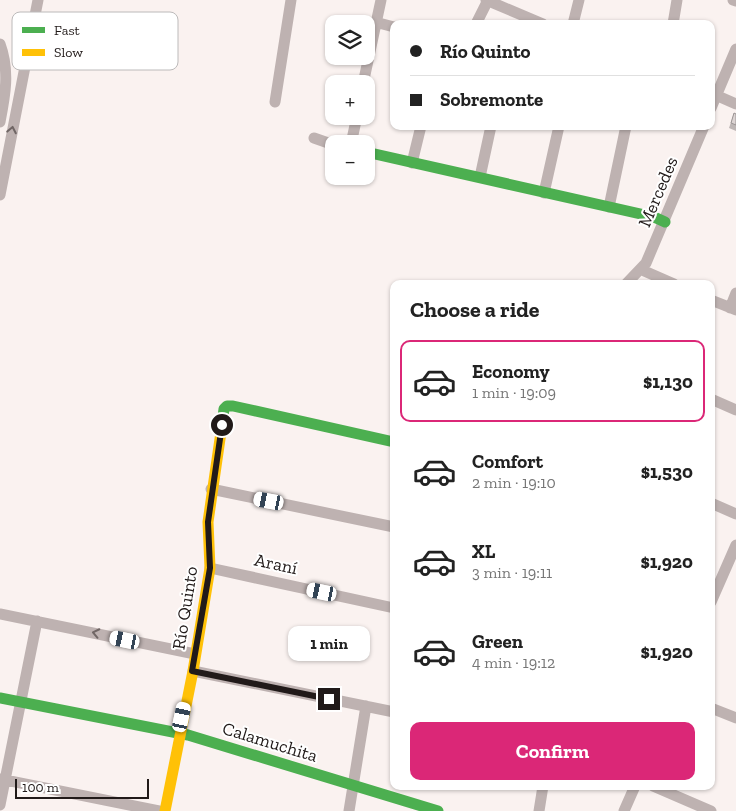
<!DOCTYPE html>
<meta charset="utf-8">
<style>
:root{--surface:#fff;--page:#f2f2f2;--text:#222;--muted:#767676;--line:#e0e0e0;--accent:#db2777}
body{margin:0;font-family:"Zilla Slab",serif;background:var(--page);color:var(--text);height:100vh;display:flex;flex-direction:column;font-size:19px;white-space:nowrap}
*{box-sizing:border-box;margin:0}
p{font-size:16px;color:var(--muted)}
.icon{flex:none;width:28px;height:28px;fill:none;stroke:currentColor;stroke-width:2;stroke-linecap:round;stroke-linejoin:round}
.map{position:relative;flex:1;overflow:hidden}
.side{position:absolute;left:390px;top:280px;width:325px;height:510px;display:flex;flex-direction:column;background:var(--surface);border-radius:10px;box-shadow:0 1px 4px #0004}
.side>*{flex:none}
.top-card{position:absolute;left:390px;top:20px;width:325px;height:110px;border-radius:10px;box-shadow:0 1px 4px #0004;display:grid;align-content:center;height:110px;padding:0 20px;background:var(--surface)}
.controls{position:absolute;left:325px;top:15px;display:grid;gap:10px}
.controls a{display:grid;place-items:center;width:50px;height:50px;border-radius:10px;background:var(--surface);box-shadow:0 1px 4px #0004;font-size:25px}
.scale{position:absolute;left:15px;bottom:12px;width:134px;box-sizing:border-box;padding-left:5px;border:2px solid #211a19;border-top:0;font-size:14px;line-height:18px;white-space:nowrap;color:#211a19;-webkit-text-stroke:4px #fff;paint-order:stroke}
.end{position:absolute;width:22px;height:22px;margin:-11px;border:6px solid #211a19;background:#fff;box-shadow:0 0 0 2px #fff}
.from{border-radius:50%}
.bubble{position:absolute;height:35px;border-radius:10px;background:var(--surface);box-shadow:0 1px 4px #0004;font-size:16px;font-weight:700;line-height:35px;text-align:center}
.car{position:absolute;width:15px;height:30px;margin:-15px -8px;border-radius:6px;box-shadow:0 0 4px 1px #0007;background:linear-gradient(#fff 24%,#345 0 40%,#fff 0 76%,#345 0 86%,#fff 0)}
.top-card b{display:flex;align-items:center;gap:18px;height:48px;font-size:19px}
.top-card b+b{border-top:1px solid var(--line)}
.top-card i{width:12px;height:12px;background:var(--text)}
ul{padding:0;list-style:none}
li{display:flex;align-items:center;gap:15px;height:82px;margin:0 10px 8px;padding:0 10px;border:2px solid transparent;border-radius:10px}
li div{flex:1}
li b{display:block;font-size:19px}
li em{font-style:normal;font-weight:700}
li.selected{border-color:var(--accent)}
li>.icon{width:45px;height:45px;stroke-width:1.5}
h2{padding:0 20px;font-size:22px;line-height:60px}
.primary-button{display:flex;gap:10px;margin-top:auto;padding:10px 20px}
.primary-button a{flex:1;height:58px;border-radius:10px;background:var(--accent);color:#fff;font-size:20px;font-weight:700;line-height:58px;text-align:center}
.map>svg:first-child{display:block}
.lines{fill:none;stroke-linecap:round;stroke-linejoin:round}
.street{stroke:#beb2b1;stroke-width:11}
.fast{stroke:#4caf50;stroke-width:11}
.slow{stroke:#ffc107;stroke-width:11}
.wall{fill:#bdb6b5}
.building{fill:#dcd4d3;stroke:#9a9494}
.oneway{stroke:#706665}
.route{stroke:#211a19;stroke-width:6}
.labels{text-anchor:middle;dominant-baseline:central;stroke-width:4;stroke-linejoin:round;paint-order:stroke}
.street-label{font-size:18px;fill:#211a19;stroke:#fff}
.key{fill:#fff;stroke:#bcbaba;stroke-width:1}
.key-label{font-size:14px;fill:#211a19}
</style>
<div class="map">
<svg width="736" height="811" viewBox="0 0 736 811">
<rect width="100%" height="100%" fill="#faf2f0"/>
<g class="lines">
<!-- street -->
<path class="street" d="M486 0 543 24
M733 0 736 1
M375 22 394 27
M476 24 488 0
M573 24 579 0
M673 24 677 0
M0 44C10 71 5 96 0 122
M363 84 381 0
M711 93 736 104
M275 102 291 0
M711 108 736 49
M314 138 334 145
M351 144 357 116
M412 163 421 126
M480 177 491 126
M544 193 559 126
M0 195 38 0
M609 207 626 126
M642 270 674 284
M626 284 646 263 704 126
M711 300 736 310
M730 308 736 293
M711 399 736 410
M211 489 394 527
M711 503 736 514
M210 568 394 608
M711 602 736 545
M0 614 195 654
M193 671 394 712
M711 708 736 718
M0 779 159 811
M653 786 711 811
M0 805 37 621
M349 811 366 706
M539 811 543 786
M624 811 635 786"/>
<!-- fast -->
<path class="fast" d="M366 152 654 217 665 222
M221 432 224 409 227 406H233L394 442
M0 698 188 735 438 811"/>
<!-- slow -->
<path class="slow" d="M165 811 193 671 210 568 208 522 221 432"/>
</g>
<!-- wall -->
<path class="wall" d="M734 113 736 114V131L729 128Z"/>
<!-- building -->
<path class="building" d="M734 113 736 114V125L731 123Z"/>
<!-- one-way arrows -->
<defs><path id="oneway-chevron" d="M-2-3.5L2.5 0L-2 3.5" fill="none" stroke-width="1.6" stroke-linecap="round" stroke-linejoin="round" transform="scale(1.25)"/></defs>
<g class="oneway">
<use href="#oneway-chevron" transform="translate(12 130) rotate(-79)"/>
<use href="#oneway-chevron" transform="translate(96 633) rotate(-168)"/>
</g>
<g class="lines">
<!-- route -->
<path class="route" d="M222 425 208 522 210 568 192 671 329 699"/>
</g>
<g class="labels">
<!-- street labels -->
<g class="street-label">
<text transform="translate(658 192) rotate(-67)">Mercedes</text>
<text transform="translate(276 564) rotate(12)">Araní</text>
<text transform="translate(185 608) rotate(-81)">Río Quinto</text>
<text transform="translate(270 742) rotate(17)">Calamuchita</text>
</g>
</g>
<!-- legend -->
<rect x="12" y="12" width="166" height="58" rx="8" class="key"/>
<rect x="22" y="27" width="23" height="6" fill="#4caf50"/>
<rect x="22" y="49" width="23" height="7" fill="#ffc107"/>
<g class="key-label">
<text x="54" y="35">Fast</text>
<text x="54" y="57">Slow</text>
</g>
</svg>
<div class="controls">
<a><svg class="icon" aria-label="layers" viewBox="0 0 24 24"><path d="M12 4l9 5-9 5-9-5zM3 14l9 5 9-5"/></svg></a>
<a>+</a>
<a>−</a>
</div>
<div class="scale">100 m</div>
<i class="end from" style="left:222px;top:425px"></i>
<i class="end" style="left:329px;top:699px"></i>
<div class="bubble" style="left:288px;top:626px;width:82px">1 min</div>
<i class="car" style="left:269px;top:501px;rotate:281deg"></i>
<i class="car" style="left:322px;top:592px;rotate:282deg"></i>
<i class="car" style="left:125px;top:640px;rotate:282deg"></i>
<i class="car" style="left:182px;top:717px;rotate:12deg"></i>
<div class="top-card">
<b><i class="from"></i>Río Quinto</b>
<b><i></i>Sobremonte</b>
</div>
<section class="side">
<h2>Choose a ride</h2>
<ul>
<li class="selected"><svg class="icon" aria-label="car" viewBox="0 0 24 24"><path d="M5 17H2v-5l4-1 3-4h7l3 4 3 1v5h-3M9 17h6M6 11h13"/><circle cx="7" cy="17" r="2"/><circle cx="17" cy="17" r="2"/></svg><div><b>Economy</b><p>1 min · 19:09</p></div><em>$1,130</em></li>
<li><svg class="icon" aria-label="car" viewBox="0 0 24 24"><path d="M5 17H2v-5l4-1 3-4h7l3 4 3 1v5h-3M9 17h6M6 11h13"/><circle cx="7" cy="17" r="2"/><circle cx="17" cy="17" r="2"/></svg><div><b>Comfort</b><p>2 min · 19:10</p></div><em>$1,530</em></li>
<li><svg class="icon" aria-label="car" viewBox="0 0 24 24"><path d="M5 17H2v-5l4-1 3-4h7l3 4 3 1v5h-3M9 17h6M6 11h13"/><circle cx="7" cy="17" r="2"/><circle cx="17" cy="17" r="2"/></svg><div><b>XL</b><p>3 min · 19:11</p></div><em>$1,920</em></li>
<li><svg class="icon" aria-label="car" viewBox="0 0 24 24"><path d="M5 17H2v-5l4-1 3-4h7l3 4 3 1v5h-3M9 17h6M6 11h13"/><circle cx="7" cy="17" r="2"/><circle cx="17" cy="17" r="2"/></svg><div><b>Green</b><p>4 min · 19:12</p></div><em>$1,920</em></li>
</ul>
<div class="primary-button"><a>Confirm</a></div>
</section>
</div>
